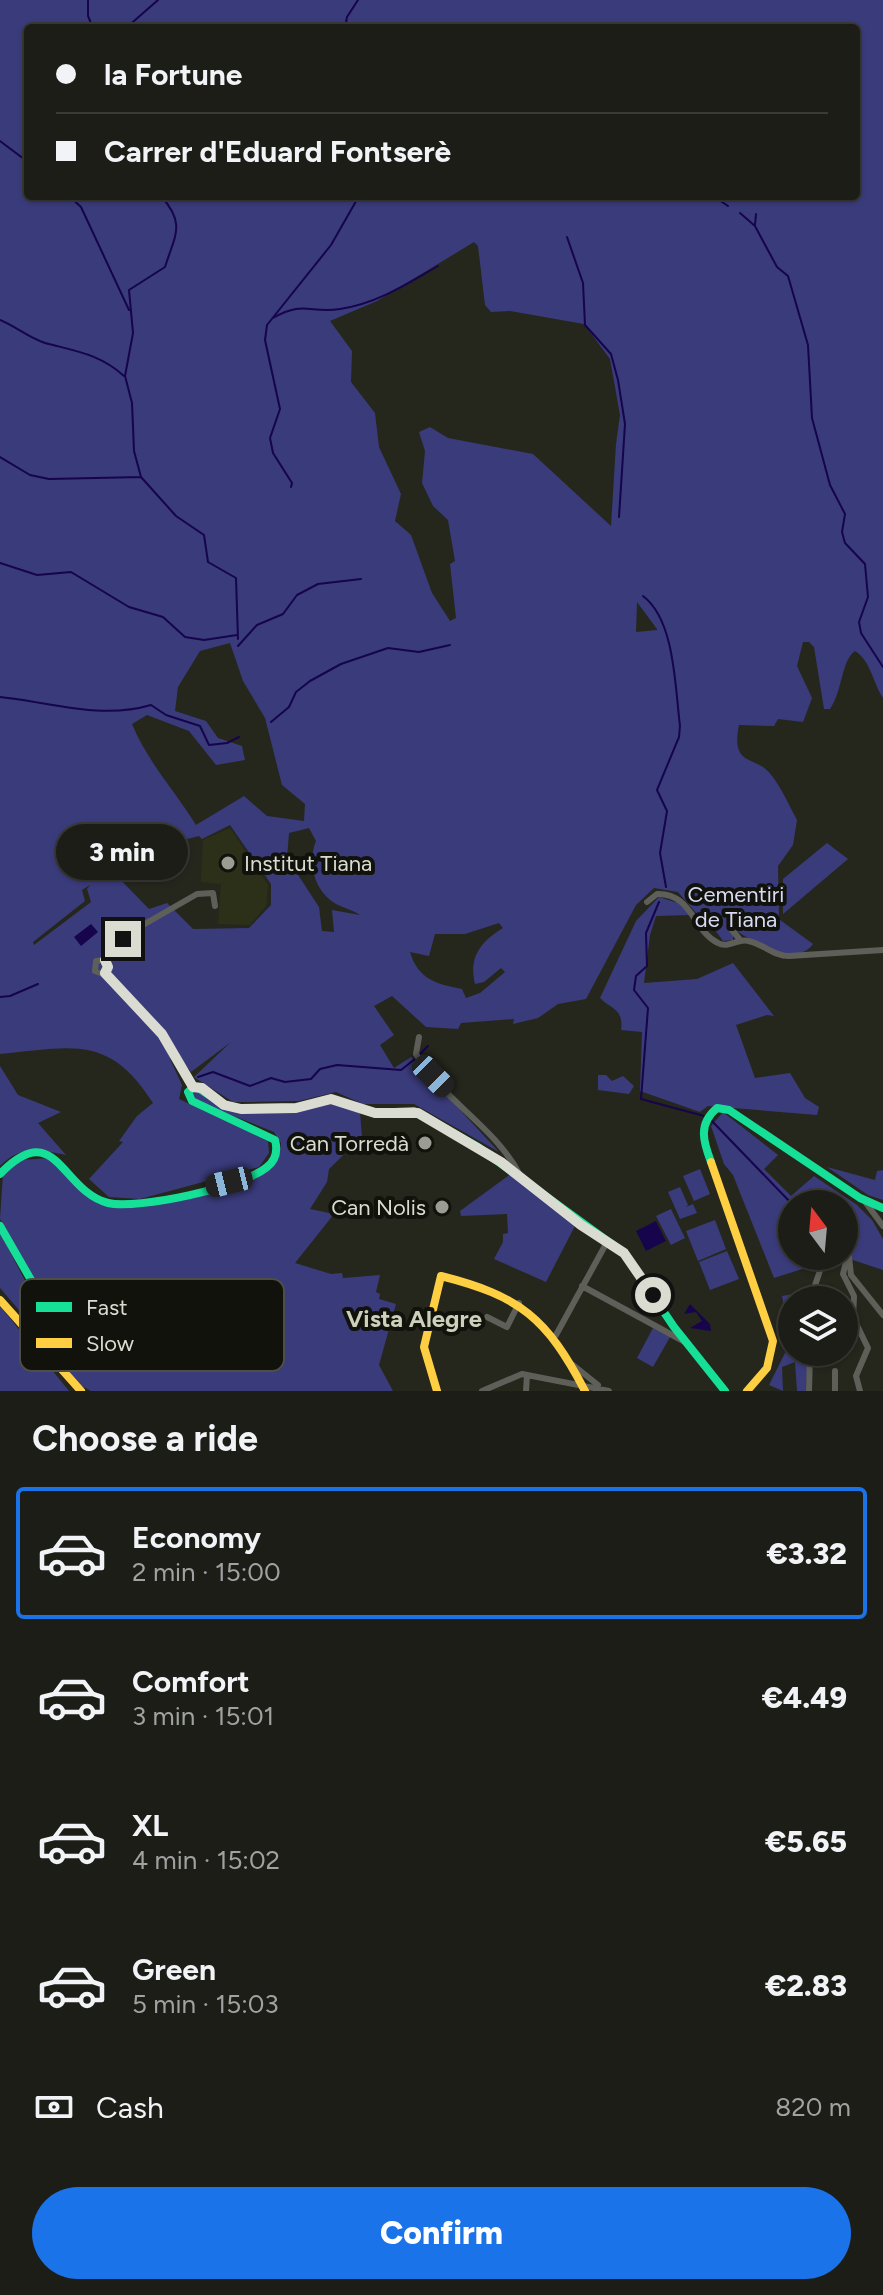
<!DOCTYPE html>
<meta charset="utf-8">
<style>
:root{--surface:#1c1d16;--page:#292a23;--text:#f1f3f6;--muted:#a0a2a1;--line:#3a3b35;--accent:#1a73e8}
body{margin:0;font-family:Figtree,sans-serif;background:var(--page);color:var(--text);height:100vh;display:flex;flex-direction:column;font-size:30px;white-space:nowrap}
*{box-sizing:border-box;margin:0}
p{font-size:26px;color:var(--muted)}
.icon{flex:none;width:44px;height:44px;fill:none;stroke:currentColor;stroke-width:2;stroke-linecap:round;stroke-linejoin:round}
.map{position:relative;height:1391px;overflow:hidden}
.details{display:flex;flex-direction:column;background:var(--surface);flex:1}
.details>*{flex:none}
.guide{position:absolute;left:24px;top:24px;width:836px;height:176px;border-radius:8px;box-shadow:0 2px 6px #0004,0 0 0 2px var(--line);display:grid;align-content:center;height:176px;padding:0 32px;background:var(--surface)}
.needle{width:52px;rotate:344deg}
.fabs{position:absolute;left:778px;top:1190px;display:grid;gap:16px}
.fabs a{display:grid;place-items:center;width:80px;height:80px;border-radius:50%;background:var(--surface);box-shadow:0 2px 6px #0004,0 0 0 2px var(--line);font-size:40px}
.end{position:absolute;width:36px;height:36px;margin:-18px;border:10px solid #dadcd1;background:#111;box-shadow:0 0 0 4px #111}
.from{border-radius:50%}
.bubble{position:absolute;height:56px;border-radius:28px;background:var(--surface);box-shadow:0 2px 6px #0004,0 0 0 2px var(--line);font-size:26px;font-weight:800;line-height:56px;text-align:center}
.car{position:absolute;width:24px;height:48px;margin:-24px -12px;border-radius:10px;box-shadow:0 0 6px 2px #0007;background:linear-gradient(#222 24%,#8ab4d8 0 40%,#222 0 76%,#8ab4d8 0 86%,#222 0)}
.guide b{display:flex;align-items:center;gap:28px;height:76px;font-size:30px}
.guide b+b{border-top:2px solid var(--line)}
.guide i{width:20px;height:20px;background:var(--text)}
ul{padding:0;list-style:none}
li{display:flex;align-items:center;gap:24px;height:132px;margin:0 16px 12px;padding:0 16px;border:4px solid transparent;border-radius:8px}
li div{flex:1}
li b{display:block;font-size:30px}
li em{font-style:normal;font-weight:800}
li.on{border-color:var(--accent)}
li>.icon{width:72px;height:72px;stroke-width:1.5}
h2{padding:0 32px;font-size:36px;line-height:96px}
.pay{display:flex;align-items:center;gap:20px;height:88px;padding:0 32px;font-size:30px}
.pay p{margin-inline-start:auto}
.action{display:flex;gap:16px;margin-top:auto;padding:16px 32px}
.action a{flex:1;height:92px;border-radius:48px;background:var(--accent);color:#fff;font-size:32px;font-weight:800;line-height:92px;text-align:center}
.map>svg:first-child{display:block}
.built{fill:#2d3019}
.green{fill:#3a3b7b;fill-rule:evenodd}
.water{fill:#16044c}
.lines{fill:none;stroke-linecap:round;stroke-linejoin:round}
.stream{stroke:#16044c;stroke-width:2}
.street{stroke:#5f5f5a;stroke-width:6}
.fast{stroke:#16e098;stroke-width:8}
.slow{stroke:#ffcf43;stroke-width:8}
.route{stroke:#dadcd1;stroke-width:10}
.poi-dot{fill:#9b9d92;stroke:#11120b;stroke-width:3}
.labels{text-anchor:middle;dominant-baseline:central;stroke-width:8;stroke-linejoin:round;paint-order:stroke}
.poi-label{font-size:22px;fill:#dadcd1;stroke:#11120b;text-anchor:end}
.park-label{font-size:22px;fill:#d7daf2;stroke:#11120b}
.neighbourhood-label{font-size:24px;font-weight:bold;fill:#cdd0ba;stroke:#11120b}
.key{fill:#11120b;stroke:#4d4f46;stroke-width:2}
.key-label{font-size:22px;fill:#dadcd1}
</style>
<div class="map">
<svg width="883" height="1391" viewBox="0 0 883 1391">
<rect width="100%" height="100%" fill="#25271d"/>
<!-- built -->
<path class="built" d="M230 828 268 885 266 906 250 925 218 924 221 884 201 882 203 840Z"/>
<!-- green -->
<path class="green" d="M0 0H883V698C873 683 871 661 855 651 841 661 843 690 830 709H824L814 647 809 642H803L797 666 812 698 803 722 778 719 774 726 739 725C730 769 757 754 772 776 782 789 789 805 797 820L793 845 778 866 779 918 776 917 813 944C795 969 752 940 733 929V940L723 941 707 919 703 921 678 892 654 888 636 905 586 999 558 1004 538 1018 513 1024 514 1019 461 1023 458 1029 426 1027 392 996 374 1006 394 1035 380 1045 394 1068 411 1057 499 1152 414 1104H363L336 1092 299 1101 233 1102 194 1077 231 1042 191 1072 178 1055 170 1059 182 1085 179 1099 268 1141 269 1153 259 1167 140 1199 109 1197 89 1179 123 1142 119 1141 137 1116 153 1103C109 1034 73 1047 0 1054ZM28 28H856V196H28ZM474 242 478 246 485 305 491 312 510 311 584 324 610 359 620 415 616 444 611 526 533 454 448 438 430 427 419 432 425 451 422 483 433 506 448 520 455 561 450 564 456 618 450 621 432 593 411 535 395 521 401 494 379 447 375 413 351 382 352 351 330 321 377 301ZM637 602 657 629V630L636 632ZM230 643 243 681 265 718 282 785 305 804 304 821 267 816 244 796 196 825C175 791 147 761 132 724L147 715 189 731 216 765 245 760 242 746 218 738 206 721 175 711 178 687 200 651ZM230 825 271 884V905L249 928 193 929 167 903 149 909 112 871 125 861 127 854 199 836 202 839ZM309 828 316 841C307 863 314 891 336 904 344 908 353 910 360 915L332 910 334 932 322 931 319 907 287 858 289 833ZM90 885 87 889 91 902 34 945 33 942 85 901 82 890ZM499 923 503 928C482 941 468 956 475 984L484 982 501 968 505 972 480 993 466 998 462 989C436 984 418 979 410 952L429 956 435 934H465Z
M827 843 848 859 783 914V879Z
M659 897 678 903 690 915 656 916 650 935 644 983 697 979 733 963 774 1016 767 1015 736 1025 755 1078 790 1073 805 1098 819 1107 817 1115 708 1106 700 1112 640 1091 642 1032 621 1030C624 1008 610 1009 600 998L636 921Z
M0 1066 18 1095 61 1112 38 1123 66 1155C38 1149 21 1145 0 1166Z
M598 1075H606L612 1081 623 1076 634 1086 629 1094 598 1090Z
M194 1089 234 1110 327 1101 360 1112 362 1137 329 1169 327 1182 310 1209 334 1214 295 1263 331 1274 342 1273 343 1278 380 1275 376 1292 380 1294 379 1299 396 1304 379 1365 393 1391H91L82 1386 49 1352 56 1329 53 1313 0 1219 3 1174 22 1160 49 1158 91 1197 116 1208 250 1180 280 1152 281 1143 274 1132 196 1101 192 1097Z
M723 1112 778 1155 764 1169 791 1196 814 1176 857 1205 872 1220 883 1239V1270L850 1259 851 1241 844 1238V1204H792V1256H822L818 1264 774 1278 733 1175 724 1164 711 1126Z
M827 1167 875 1180 877 1171 883 1170V1200L868 1195Z
M700 1169 710 1194 694 1201 683 1176Z
M512 1173 576 1224 546 1282 494 1259 503 1242V1234L508 1233 507 1214 461 1216 460 1211Z
M680 1187 688 1205 686 1207 693 1204 697 1213 680 1219 668 1192Z
M671 1209 685 1238 671 1245 656 1216Z
M715 1220 726 1249 698 1261 686 1231Z
M0 1232 44 1318 37 1331 0 1288Z
M727 1251 739 1279 710 1290 699 1262Z
M793 1294 794 1300 792 1350 782 1296Z
M0 1306 69 1391H0Z
M653 1328 670 1337 653 1367 637 1358Z
M786 1351 808 1352 806 1391H797L795 1362 782 1367 783 1391 769 1385Z"/>
<!-- water -->
<path class="water" d="M91 924 98 932 81 946 74 937Z
M656 1221 666 1241 646 1251 636 1231Z
M690 1304 710 1324 711 1331 690 1328 702 1321 696 1312 684 1314Z"/>
<g class="lines">
<!-- stream -->
<path class="stream" d="M88 0V16L93 28
M126 28 158 0
M345 28 347 17 358 0
M0 141 28 162
M69 196 81 207 129 310
M161 196C186 224 175 235 165 267L129 290 133 333 125 376 132 403 134 451 141 477 176 516 204 535 208 562 236 578 238 639
M713 196 728 206
M757 199 758 196
M740 213 755 226 777 267 788 276 808 345 812 418 830 485 845 514 842 532 845 543 865 564 868 597 859 622 861 633 883 667
M755 225 756 214
M567 237 583 283 585 325 611 354 618 380 625 424 619 517
M273 318C304 300 310 314 340 309 376 304 407 284 438 266
M0 320C15 326 29 338 45 343 75 351 100 354 124 376
M0 457 30 475 49 479 141 477
M291 487 292 483 273 453 270 438 280 409 265 340 267 325 331 245 359 196
M0 563 37 575 71 572 129 607 163 617 185 637 204 640 237 635
M643 596C675 620 675 687 680 726L679 737 657 790 667 811 660 853 666 887
M238 646 257 625 283 614 297 595 318 584 361 579
M0 697C50 702 100 720 151 705L166 715 200 726 209 745 227 743 239 737
M271 722 289 707 296 692 310 681 341 664 388 648 419 652 450 645
M659 902 646 933 647 966 636 976 634 990 648 1008 641 1099 704 1116
M0 997 10 996 38 984
M420 1054 428 1046
M198 1077 213 1072 250 1086 271 1078 285 1082 311 1079 320 1069 337 1065 401 1070 415 1059
M709 1118 792 1204"/>
<!-- street -->
<path class="street" d="M647 902 657 894C692 893 693 931 718 943 728 949 738 938 748 941 764 944 773 956 789 956L883 950
M732 930 741 941
M105 960 96 961 95 971 111 977 162 1034 193 1087
M105 960 136 929 197 894 213 893 215 906
M419 1037 416 1054C443 1101 497 1128 521 1177
M866 1203 883 1226
M844 1242 848 1248 851 1275 883 1315
M849 1250 843 1274 854 1296 853 1317 868 1348 856 1376 860 1391
M582 1286 685 1342
M810 1300 825 1256
M487 1317 507 1327 519 1303
M556 1335 607 1242
M573 1365 598 1385
M482 1391 522 1374 609 1391
M526 1391 527 1375
M809 1391 810 1352
M835 1391V1371"/>
<!-- fast -->
<path class="fast" d="M711 1162C703 1141 698 1124 717 1108L729 1110 860 1198 883 1208
M0 1174C56 1116 61 1191 108 1203 137 1210 244 1187 267 1167 276 1160 278 1151 275 1140L192 1101 188 1092 195 1086 224 1105 241 1109 296 1108 331 1099 375 1113 414 1111 478 1147 624 1253 674 1327 725 1391
M0 1226 46 1306 51 1337 38 1344"/>
<!-- slow -->
<path class="slow" d="M711 1162 773 1341 767 1368 747 1391
M0 1300 81 1391
M437 1391 424 1347 441 1276C520 1296 547 1318 585 1391"/>
</g>
<g class="lines">
<!-- route -->
<path class="route" d="M123 939 105 960 108 967 105 973 162 1034 193 1087 202 1088 224 1105 241 1109 296 1108 331 1099 375 1113H418L501 1162 581 1225 624 1253 653 1295"/>
</g>
<!-- markers -->
<g class="poi-dot">
<circle cx="228" cy="863" r="8"/>
<circle cx="425" cy="1143" r="8"/>
<circle cx="442" cy="1207" r="8"/>
</g>
<g class="labels">
<!-- poi labels -->
<g class="poi-label">
<text x="244" y="863" text-anchor="start">Institut Tiana</text>
<text x="409" y="1143">Can Torredà</text>
<text x="426" y="1207">Can Nolis</text>
</g>
<!-- park labels -->
<g class="park-label">
<text x="736" y="894">Cementiri<tspan x="736" dy="25">de Tiana</tspan></text>
</g>
<!-- neighbourhood labels -->
<g class="neighbourhood-label">
<text x="414" y="1318">Vista Alegre</text>
</g>
</g>
<!-- legend -->
<rect x="20" y="1279" width="264" height="92" rx="12" class="key"/>
<rect x="36" y="1302" width="36" height="10" fill="#16e098"/>
<rect x="36" y="1338" width="36" height="10" fill="#ffcf43"/>
<g class="key-label">
<text x="86" y="1315">Fast</text>
<text x="86" y="1351">Slow</text>
</g>
</svg>
<div class="fabs">
<a><svg class="needle" viewBox="-14 -14 28 28"><path d="M0-13l5 13h-10z" fill="#e53935"/><path d="M0 13l5-13h-10z" fill="#a0a2a1"/></svg></a>
<a><svg class="icon" aria-label="layers" viewBox="0 0 24 24"><path d="M12 4l9 5-9 5-9-5zM3 14l9 5 9-5"/></svg></a>
</div>
<i class="end from" style="left:653px;top:1295px"></i>
<i class="end" style="left:123px;top:939px"></i>
<div class="bubble" style="left:56px;top:824px;width:132px">3 min</div>
<i class="car" style="left:433px;top:1076px;rotate:135deg"></i>
<i class="car" style="left:229px;top:1182px;rotate:256deg"></i>
<div class="guide">
<b><i class="from"></i>la Fortune</b>
<b><i></i>Carrer d'Eduard Fontserè</b>
</div>
</div>
<section class="details">
<h2>Choose a ride</h2>
<ul>
<li class="on"><svg class="icon" aria-label="car" viewBox="0 0 24 24"><path d="M5 17H2v-5l4-1 3-4h7l3 4 3 1v5h-3M9 17h6M6 11h13"/><circle cx="7" cy="17" r="2"/><circle cx="17" cy="17" r="2"/></svg><div><b>Economy</b><p>2 min · 15:00</p></div><em>€3.32</em></li>
<li><svg class="icon" aria-label="car" viewBox="0 0 24 24"><path d="M5 17H2v-5l4-1 3-4h7l3 4 3 1v5h-3M9 17h6M6 11h13"/><circle cx="7" cy="17" r="2"/><circle cx="17" cy="17" r="2"/></svg><div><b>Comfort</b><p>3 min · 15:01</p></div><em>€4.49</em></li>
<li><svg class="icon" aria-label="car" viewBox="0 0 24 24"><path d="M5 17H2v-5l4-1 3-4h7l3 4 3 1v5h-3M9 17h6M6 11h13"/><circle cx="7" cy="17" r="2"/><circle cx="17" cy="17" r="2"/></svg><div><b>XL</b><p>4 min · 15:02</p></div><em>€5.65</em></li>
<li><svg class="icon" aria-label="car" viewBox="0 0 24 24"><path d="M5 17H2v-5l4-1 3-4h7l3 4 3 1v5h-3M9 17h6M6 11h13"/><circle cx="7" cy="17" r="2"/><circle cx="17" cy="17" r="2"/></svg><div><b>Green</b><p>5 min · 15:03</p></div><em>€2.83</em></li>
</ul>
<div class="pay"><svg class="icon" aria-label="cash" viewBox="0 0 24 24"><path d="M3 7h18v10H3z"/><circle cx="12" cy="12" r="2"/></svg>Cash<p>820 m</p></div>
<div class="action"><a>Confirm</a></div>
</section>
